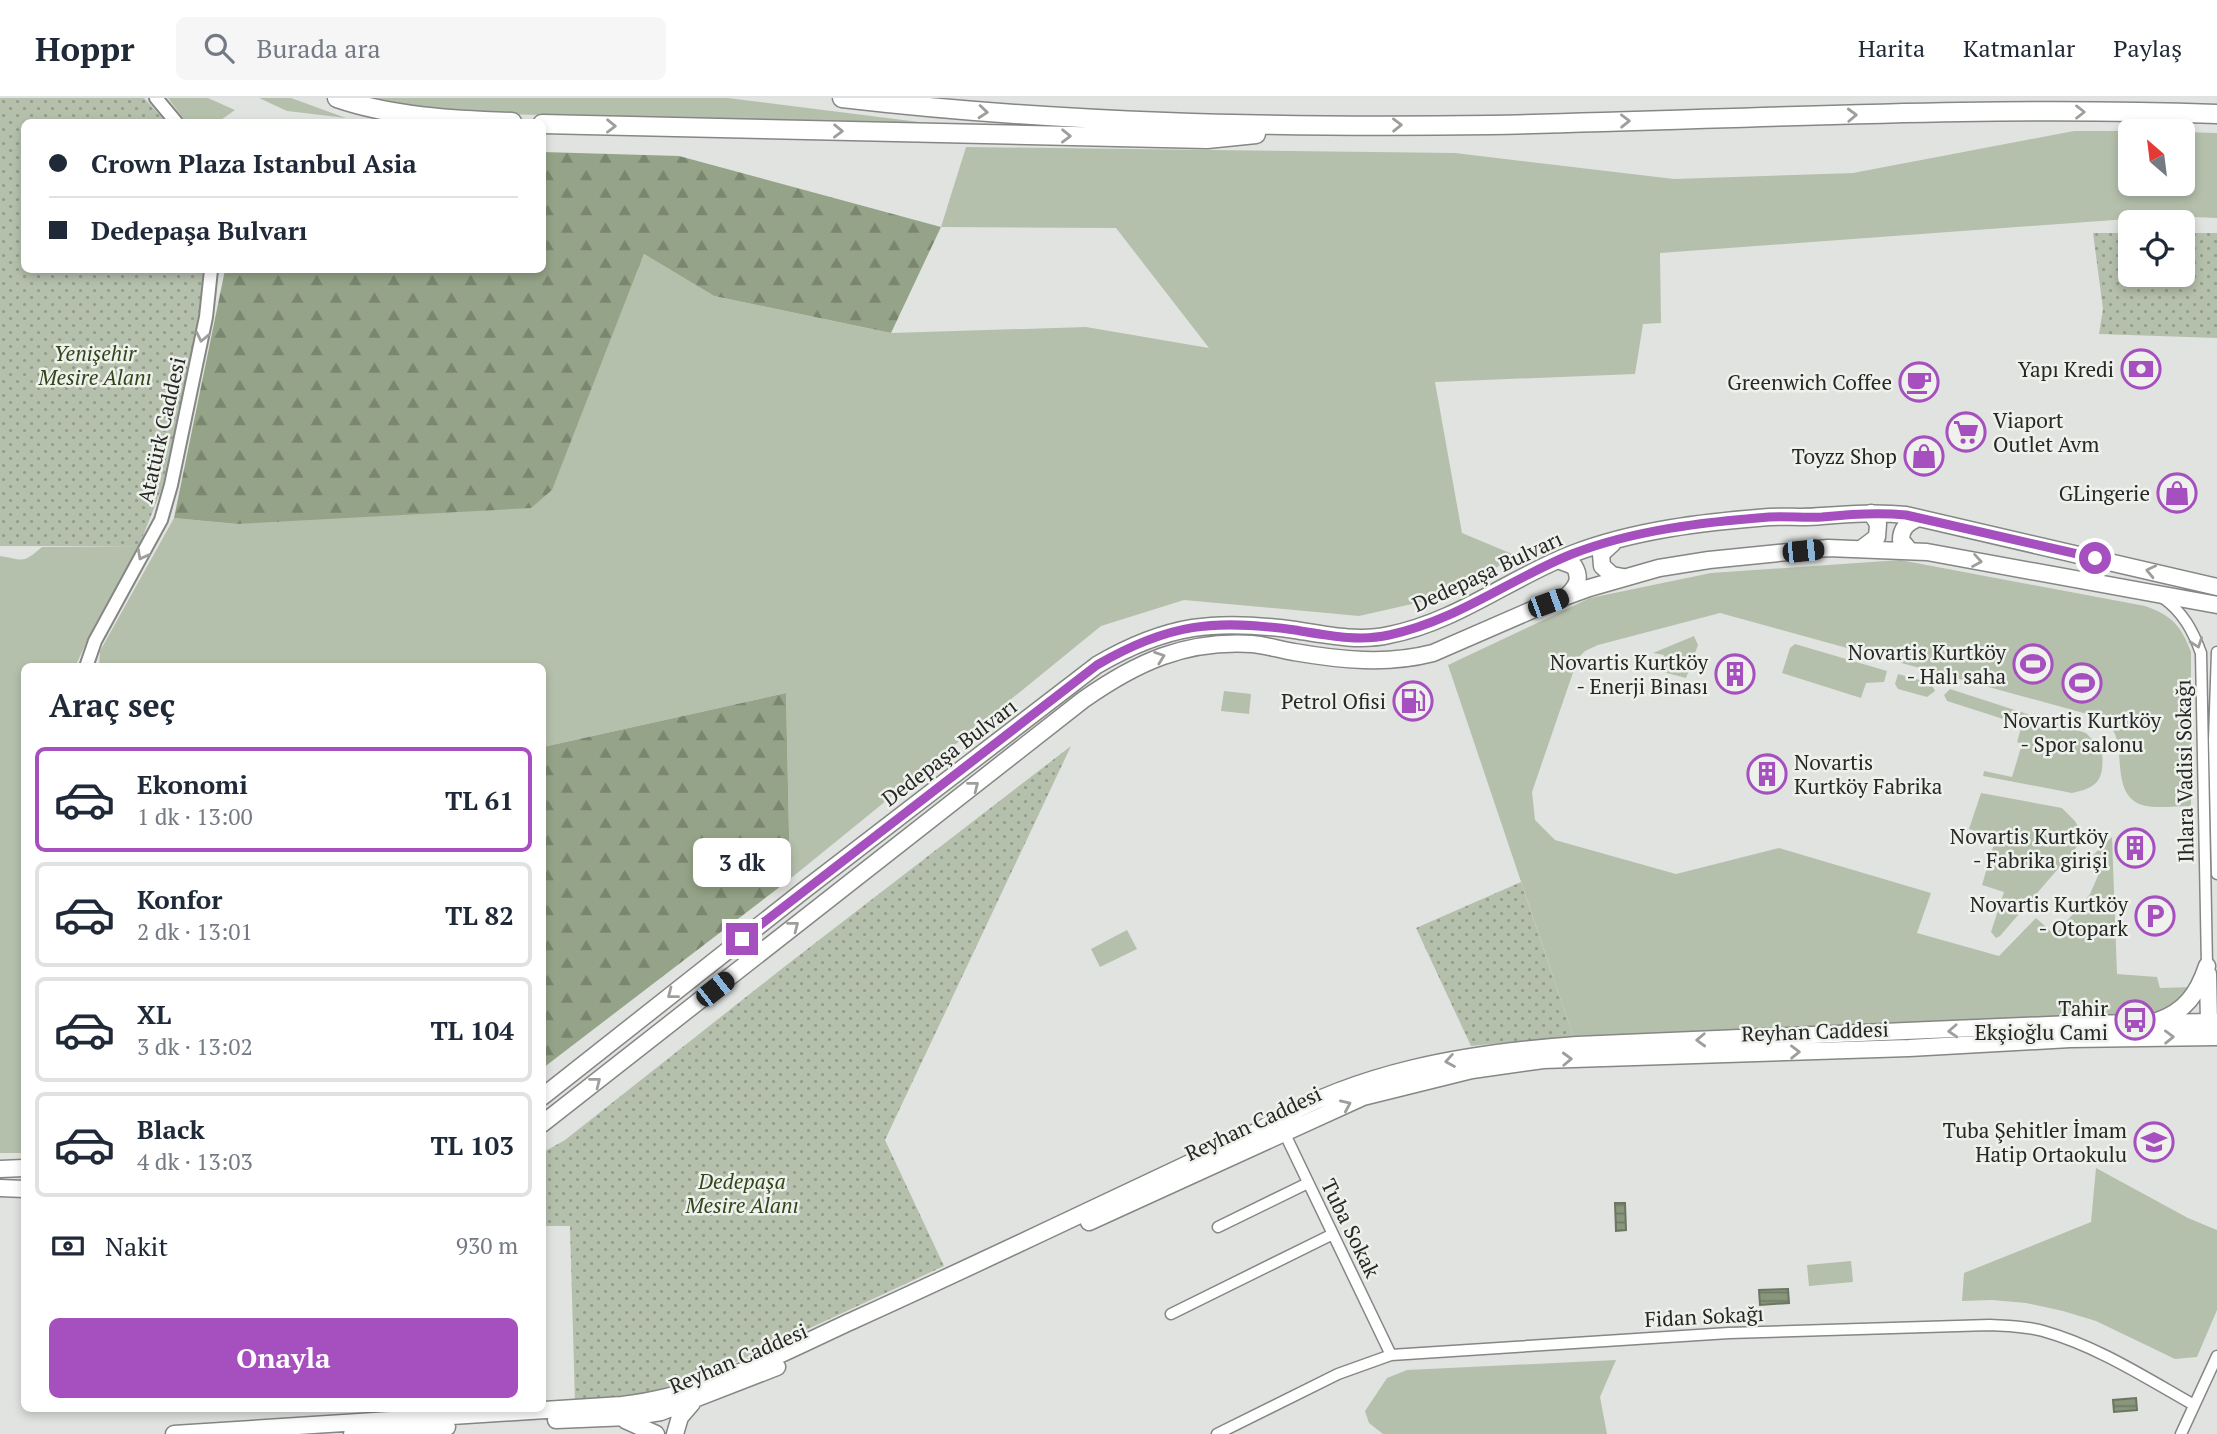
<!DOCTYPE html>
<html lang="tr">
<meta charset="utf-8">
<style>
:root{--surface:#fff;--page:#f6f6f7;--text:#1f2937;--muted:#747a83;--line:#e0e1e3;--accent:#a550be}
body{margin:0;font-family:"PT Serif",serif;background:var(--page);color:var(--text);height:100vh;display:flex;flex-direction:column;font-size:26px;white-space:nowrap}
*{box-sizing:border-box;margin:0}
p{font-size:23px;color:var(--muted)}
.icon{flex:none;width:38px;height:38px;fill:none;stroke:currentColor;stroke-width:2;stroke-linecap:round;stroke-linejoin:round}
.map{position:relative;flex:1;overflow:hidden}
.sheet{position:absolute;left:21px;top:565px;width:525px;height:749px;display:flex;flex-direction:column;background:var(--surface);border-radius:10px;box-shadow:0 4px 10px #0003}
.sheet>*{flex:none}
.hud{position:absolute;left:21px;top:21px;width:525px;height:154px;border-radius:10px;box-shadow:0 4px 10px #0003;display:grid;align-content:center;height:154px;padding:0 28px;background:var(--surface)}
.needle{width:46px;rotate:332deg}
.controls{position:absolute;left:2118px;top:21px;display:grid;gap:14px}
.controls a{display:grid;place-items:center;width:77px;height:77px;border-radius:10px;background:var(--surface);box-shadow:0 4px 10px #0003;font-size:35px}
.end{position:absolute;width:32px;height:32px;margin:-16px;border:9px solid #a550be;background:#fff;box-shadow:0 0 0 4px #fff}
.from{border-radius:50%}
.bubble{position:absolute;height:49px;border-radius:10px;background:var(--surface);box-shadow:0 4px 10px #0003;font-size:23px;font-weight:800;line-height:49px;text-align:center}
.car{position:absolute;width:21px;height:42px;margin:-21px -10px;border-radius:9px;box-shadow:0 0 5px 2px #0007;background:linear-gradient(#222 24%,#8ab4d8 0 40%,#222 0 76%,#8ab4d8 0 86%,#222 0)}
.hud b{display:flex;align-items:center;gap:24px;height:66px;font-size:26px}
.hud b+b{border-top:2px solid var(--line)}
.hud i{width:18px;height:18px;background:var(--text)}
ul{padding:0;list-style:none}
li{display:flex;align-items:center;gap:21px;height:105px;margin:0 14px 10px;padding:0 14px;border:4px solid var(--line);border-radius:10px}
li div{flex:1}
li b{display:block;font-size:26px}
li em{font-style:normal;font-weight:800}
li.selected{border-color:var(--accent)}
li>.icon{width:63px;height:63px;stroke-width:1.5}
h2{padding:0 28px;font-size:32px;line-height:84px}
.pay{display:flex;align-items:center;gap:18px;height:77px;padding:0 28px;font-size:26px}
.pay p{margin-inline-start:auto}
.primary-button{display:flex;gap:14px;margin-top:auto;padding:14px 28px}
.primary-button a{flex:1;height:80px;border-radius:10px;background:var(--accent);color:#fff;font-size:28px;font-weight:800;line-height:80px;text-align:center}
header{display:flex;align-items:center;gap:42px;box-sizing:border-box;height:98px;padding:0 35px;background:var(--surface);border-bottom:2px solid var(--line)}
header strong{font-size:33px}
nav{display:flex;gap:38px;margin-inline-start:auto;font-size:24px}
.search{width:490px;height:63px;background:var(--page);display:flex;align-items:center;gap:18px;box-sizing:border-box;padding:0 24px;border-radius:10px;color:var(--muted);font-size:26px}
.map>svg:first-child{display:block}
.grass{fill:#b5c0ac}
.forest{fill:url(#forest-firs)}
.park{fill:url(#park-dots)}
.water{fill:url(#water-rules);stroke:#6b7562;stroke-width:2}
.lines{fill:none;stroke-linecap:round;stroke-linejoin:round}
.minor-casing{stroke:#858784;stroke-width:13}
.tertiary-casing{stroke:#858784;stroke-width:16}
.primary-casing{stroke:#858784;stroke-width:19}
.motorway-casing{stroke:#858784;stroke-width:21}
.minor{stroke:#fff;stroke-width:10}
.tertiary{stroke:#fff;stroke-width:12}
.primary{stroke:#fff;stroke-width:16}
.motorway{stroke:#fff;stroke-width:18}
.oneway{stroke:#9e9e9d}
.route{stroke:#a550be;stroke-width:9}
.labels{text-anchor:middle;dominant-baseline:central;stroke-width:5;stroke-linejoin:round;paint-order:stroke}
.park-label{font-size:21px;font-style:italic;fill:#304519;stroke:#eff1ed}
.poi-label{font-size:21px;fill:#272826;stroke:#eff1ed;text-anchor:end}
.street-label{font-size:21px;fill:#272826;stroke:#eff1ed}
</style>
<header>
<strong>Hoppr</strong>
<div class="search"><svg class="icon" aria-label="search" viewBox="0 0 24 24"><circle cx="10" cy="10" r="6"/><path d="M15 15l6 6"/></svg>Burada ara</div>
<nav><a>Harita</a><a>Katmanlar</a><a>Paylaş</a></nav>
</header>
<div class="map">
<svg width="2217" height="1336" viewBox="0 0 2217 1336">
<defs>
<pattern id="forest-firs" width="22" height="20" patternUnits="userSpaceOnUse" patternTransform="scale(1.75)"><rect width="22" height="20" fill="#95a488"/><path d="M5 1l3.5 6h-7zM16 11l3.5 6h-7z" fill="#7a866f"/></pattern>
<pattern id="park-dots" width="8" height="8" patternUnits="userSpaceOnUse" patternTransform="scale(1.75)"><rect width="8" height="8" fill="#b5c0ac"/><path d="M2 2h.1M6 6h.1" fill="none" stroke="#939c8c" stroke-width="1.8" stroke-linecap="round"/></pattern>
<pattern id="water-rules" width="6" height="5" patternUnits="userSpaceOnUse" patternTransform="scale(1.75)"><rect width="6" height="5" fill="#88967b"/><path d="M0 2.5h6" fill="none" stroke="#6f7a65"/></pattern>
</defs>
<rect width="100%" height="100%" fill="#e1e3e0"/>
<!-- grass -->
<path class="grass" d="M168 0H208L235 12 218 24H186Z
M259 0H291L346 20 287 13Z
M375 0H728L935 26 493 16 414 8Z
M2074 33H2130V86H2182V34L2217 35V120L2169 118 1660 155 1661 225 1643 226 1635 276 1435 284 1462 435 1517 458 1443 499 1359 518 1184 502 1101 528 790 781 786 595 543 649 542 569H99L100 553 174 420 237 426 552 391 644 156 714 198 891 235 1086 229 1209 250 1116 130 941 129 966 49 1455 55 1674 81 1853 75Z
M139 448 93 530 75 569H24V1055H0V458C25 462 22 466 42 449Z
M1900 462 2145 508C2171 517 2181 527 2191 554V708C2176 708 2156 711 2142 707 2114 698 2123 660 2116 639 2114 630 2105 624 2098 619L1720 515 1598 547 1585 553 1578 560 1532 694 1535 722 1555 742 1676 776 1779 750 1931 795 1917 835 1999 858 2036 820 2055 837 2090 796 2101 771 2090 760 2112 739 2117 876 2157 879 2160 890 2191 889 2188 899 2159 918 1573 938 1448 567 1590 500 1711 475Z
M1694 538 1698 547 1686 580 1659 573 1664 557 1653 555Z
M1795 546 1887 573 1884 584 1866 585 1861 600 1782 575 1790 550Z
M1898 576 1931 585 1935 593 1927 599 1898 591 1895 586Z
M1950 591 2086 635 2102 652C2104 681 2100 689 2072 695L1983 678 1984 673 2012 679 2022 646 2017 644 2022 627 1947 603 1944 597Z
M1224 593 1251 596 1249 616 1221 613Z
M1981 695 2062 710 2075 723 2080 732 2076 750 2000 838 1996 840 1991 834 2004 794 1982 787 1996 739 1969 731Z
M1127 832 1137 851 1100 869 1091 851Z
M2096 1070 2188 1120 2217 1132V1212L2197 1259 2175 1261 2096 1223 2063 1213 2026 1205 1992 1202 1962 1203 1964 1175 2091 1124Z
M1851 1163 1853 1184 1809 1188 1807 1167Z
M1616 1262 1600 1299 1607 1336H1383L1369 1325 1365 1313 1387 1280 1407 1272Z"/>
<!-- forest -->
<path class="forest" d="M543 54 679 58 941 129 891 235 714 198 644 156 552 392 531 410 237 426 174 420 225 172H542Z
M786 595 790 781 543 970V649Z"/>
<!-- park -->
<path class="park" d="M0 0H144L166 24H24V172H205L192 263 162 390 139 448H0Z
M2093 135H2130V177H2182V135H2217V240L2099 236 2103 211Z
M1071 648 885 1042 944 1168 730 1267 683 1284 641 1296 575 1305 570 1128H543L542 1055 565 1042 784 869Z
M1521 784 1573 938 1471 948 1416 830Z"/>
<!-- water -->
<path class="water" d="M1615 1105H1625L1626 1132 1616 1133Z
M1788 1191 1789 1205 1760 1207 1759 1192Z
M2136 1300 2137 1312 2114 1314 2113 1302Z"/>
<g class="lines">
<!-- minor casing -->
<g class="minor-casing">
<path id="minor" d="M2163 500C2183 514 2193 533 2201 555L2207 868
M2217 554 2214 642 2217 776
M1282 1030 1391 1257
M1218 1129 1308 1085
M1171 1216 1333 1136
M1217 1336 1338 1276 1391 1257 1729 1235 1990 1227C2008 1228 2026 1228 2043 1233 2097 1248 2146 1280 2194 1307
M2181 1336 2217 1258"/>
</g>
<!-- tertiary casing -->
<g class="tertiary-casing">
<path id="tertiary" d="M156 0 176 24
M86 569 95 543 161 422 171 387 206 219 211 172"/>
</g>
<!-- primary casing -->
<g class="primary-casing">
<path id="primary" d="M1613 445 1601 456 1602 468 1612 477 1623 479
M1861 451 1877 439 1878 426 1871 415
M1910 453 1901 442C1901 430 1908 424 1919 420
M1558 462 1574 468C1582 481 1576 489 1567 498
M2208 876 2209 925 2212 933
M2157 923C2185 914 2198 895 2207 868
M542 999 803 793 1097 567C1167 526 1216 521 1295 532 1326 537 1359 544 1389 537 1456 524 1510 480 1572 456 1634 432 1704 424 1769 419 1786 418 1804 420 1822 418 1850 416 1878 414 1906 417L2217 489
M542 1026 1083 602C1137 564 1185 542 1252 546 1266 547 1280 552 1294 554 1340 562 1387 567 1433 555L1548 505 1589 490 1659 470 1709 462 1828 450 1927 454 2217 507
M0 1071 24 1070
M0 1090 24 1091
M1089 1124 1363 999 1472 972 1543 962 1909 950 2070 941 2217 939
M556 1322 629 1319 661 1314 777 1269
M625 1322 656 1336
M174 1336 622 1307C705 1298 781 1255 856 1221 991 1160 1125 1095 1260 1032 1355 973 1467 955 1577 947L2071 926 2217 924
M352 1336 447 1329
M675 1336 680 1319 692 1305"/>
</g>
<!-- motorway casing -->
<g class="motorway-casing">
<path id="motorway" d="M337 0C392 19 454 22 512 24
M842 0C1057 25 1274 30 1491 27 1733 22 1975 7 2217 16
M542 26 1207 41 1256 36"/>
</g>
<!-- minor -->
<use href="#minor" class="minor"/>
<!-- tertiary -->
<use href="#tertiary" class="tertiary"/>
<!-- primary -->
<use href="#primary" class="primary"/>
<!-- motorway -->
<use href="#motorway" class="motorway"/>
</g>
<!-- one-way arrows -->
<defs><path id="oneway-chevron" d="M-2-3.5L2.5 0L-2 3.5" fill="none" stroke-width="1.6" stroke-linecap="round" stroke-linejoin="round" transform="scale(1.75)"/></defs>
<g class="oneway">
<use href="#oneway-chevron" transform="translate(983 14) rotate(5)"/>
<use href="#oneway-chevron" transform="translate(2080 14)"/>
<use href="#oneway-chevron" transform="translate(1852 17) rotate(-2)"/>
<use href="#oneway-chevron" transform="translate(1625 23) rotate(-1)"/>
<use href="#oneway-chevron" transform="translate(1397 27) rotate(-1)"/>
<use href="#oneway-chevron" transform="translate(611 28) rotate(1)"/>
<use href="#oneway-chevron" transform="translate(838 33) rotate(1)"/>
<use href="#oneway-chevron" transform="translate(1066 38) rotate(1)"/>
<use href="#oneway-chevron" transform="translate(202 239) rotate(102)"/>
<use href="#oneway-chevron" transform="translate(142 457) rotate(118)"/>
<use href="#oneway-chevron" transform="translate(1977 463) rotate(10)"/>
<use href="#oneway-chevron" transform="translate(2151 473) rotate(-167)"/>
<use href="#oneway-chevron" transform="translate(2197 545) rotate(70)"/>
<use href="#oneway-chevron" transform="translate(1160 559) rotate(-20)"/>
<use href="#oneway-chevron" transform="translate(974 688) rotate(-38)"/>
<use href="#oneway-chevron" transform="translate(794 828) rotate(-38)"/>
<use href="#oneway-chevron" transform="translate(672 896) rotate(142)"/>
<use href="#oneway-chevron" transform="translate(1953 933) rotate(177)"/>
<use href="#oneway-chevron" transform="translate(2169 939) rotate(-1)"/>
<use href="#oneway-chevron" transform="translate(1701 942) rotate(178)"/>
<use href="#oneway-chevron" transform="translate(1795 954) rotate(-1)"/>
<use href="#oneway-chevron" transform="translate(1567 961) rotate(-2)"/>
<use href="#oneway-chevron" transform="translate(1450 963) rotate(170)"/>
<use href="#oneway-chevron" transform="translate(596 984) rotate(-38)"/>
<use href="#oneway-chevron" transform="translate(1346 1007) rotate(-24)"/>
</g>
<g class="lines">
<!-- route -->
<path class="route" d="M742 841 1097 567C1169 525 1214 521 1295 532 1326 537 1359 544 1389 537 1456 523 1510 481 1572 456 1634 432 1704 424 1769 419 1787 418 1805 420 1822 419 1850 416 1878 414 1906 417L2095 460"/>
</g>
<!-- icons -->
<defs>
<g id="bank-ring" transform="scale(2.0125)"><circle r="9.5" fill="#eff1ed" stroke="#a550be" stroke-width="1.5"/><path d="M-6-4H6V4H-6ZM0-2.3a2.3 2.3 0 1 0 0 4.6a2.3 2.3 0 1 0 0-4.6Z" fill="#a550be"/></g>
<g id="cafe-ring" transform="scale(2.0125)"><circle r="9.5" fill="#eff1ed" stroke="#a550be" stroke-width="1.5"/><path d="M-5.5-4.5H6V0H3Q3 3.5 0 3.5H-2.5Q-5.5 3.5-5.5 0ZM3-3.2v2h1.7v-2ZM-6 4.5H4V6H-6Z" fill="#a550be"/></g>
<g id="supermarket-ring" transform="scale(2.0125)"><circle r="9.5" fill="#eff1ed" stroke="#a550be" stroke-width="1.5"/><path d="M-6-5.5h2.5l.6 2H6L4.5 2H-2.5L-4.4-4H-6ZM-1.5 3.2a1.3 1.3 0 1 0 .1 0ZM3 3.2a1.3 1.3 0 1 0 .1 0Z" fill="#a550be"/></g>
<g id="shop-ring" transform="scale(2.0125)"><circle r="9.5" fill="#eff1ed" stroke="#a550be" stroke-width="1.5"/><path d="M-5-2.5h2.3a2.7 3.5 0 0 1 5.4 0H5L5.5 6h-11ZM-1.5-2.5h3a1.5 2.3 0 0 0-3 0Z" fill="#a550be"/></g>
<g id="stadium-ring" transform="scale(2.0125)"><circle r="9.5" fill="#eff1ed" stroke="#a550be" stroke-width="1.5"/><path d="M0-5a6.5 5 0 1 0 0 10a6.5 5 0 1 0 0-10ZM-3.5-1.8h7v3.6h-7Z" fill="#a550be"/></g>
<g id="building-ring" transform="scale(2.0125)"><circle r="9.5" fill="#eff1ed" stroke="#a550be" stroke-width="1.5"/><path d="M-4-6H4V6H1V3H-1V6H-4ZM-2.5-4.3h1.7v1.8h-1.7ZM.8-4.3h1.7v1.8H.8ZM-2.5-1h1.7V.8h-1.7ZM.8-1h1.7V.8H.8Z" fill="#a550be"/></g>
<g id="fuel-ring" transform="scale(2.0125)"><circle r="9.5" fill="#eff1ed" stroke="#a550be" stroke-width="1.5"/><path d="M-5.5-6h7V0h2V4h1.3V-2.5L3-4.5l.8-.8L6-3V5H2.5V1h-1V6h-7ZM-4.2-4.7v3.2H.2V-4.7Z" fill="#a550be"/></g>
<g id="parking-ring" transform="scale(2.0125)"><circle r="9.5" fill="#eff1ed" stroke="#a550be" stroke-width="1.5"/><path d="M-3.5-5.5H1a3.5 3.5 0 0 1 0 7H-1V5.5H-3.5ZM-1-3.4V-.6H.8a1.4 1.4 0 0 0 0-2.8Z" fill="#a550be"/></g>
<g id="bus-ring" transform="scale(2.0125)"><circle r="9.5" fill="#eff1ed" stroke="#a550be" stroke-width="1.5"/><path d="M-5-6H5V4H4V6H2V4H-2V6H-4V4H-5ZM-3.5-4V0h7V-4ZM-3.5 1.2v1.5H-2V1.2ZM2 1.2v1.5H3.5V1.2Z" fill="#a550be"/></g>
<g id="school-ring" transform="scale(2.0125)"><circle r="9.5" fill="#eff1ed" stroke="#a550be" stroke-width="1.5"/><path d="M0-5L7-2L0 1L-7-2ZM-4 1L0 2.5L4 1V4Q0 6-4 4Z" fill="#a550be"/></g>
</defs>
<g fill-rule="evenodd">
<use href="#bank-ring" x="2141" y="271"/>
<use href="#cafe-ring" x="1919" y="284"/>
<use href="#supermarket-ring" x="1966" y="334"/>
<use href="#shop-ring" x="1924" y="358"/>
<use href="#shop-ring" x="2177" y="395"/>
<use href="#stadium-ring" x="2033" y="566"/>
<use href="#building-ring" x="1735" y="576"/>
<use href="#stadium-ring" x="2082" y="585"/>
<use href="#fuel-ring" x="1413" y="603"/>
<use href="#building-ring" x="1767" y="676"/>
<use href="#building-ring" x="2135" y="750"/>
<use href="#parking-ring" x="2155" y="818"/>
<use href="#bus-ring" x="2135" y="922"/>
<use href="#school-ring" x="2154" y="1044"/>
</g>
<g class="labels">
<!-- park labels -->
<g class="park-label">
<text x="95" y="255">Yenişehir<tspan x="95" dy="24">Mesire Alanı</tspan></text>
<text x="742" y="1083">Dedepaşa<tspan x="742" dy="24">Mesire Alanı</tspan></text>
</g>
<!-- poi labels -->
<g class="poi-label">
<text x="2114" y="271">Yapı Kredi</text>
<text x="1892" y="284">Greenwich Coffee</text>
<text x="1993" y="322" text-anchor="start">Viaport<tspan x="1993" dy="24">Outlet Avm</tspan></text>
<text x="1897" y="358">Toyzz Shop</text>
<text x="2150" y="395">GLingerie</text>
<text x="2006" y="554">Novartis Kurtköy<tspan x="2006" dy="24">- Halı saha</tspan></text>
<text x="1708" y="564">Novartis Kurtköy<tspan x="1708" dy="24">- Enerji Binası</tspan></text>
<text x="1386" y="603">Petrol Ofisi</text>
<text x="2082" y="622" text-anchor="middle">Novartis Kurtköy<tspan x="2082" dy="24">- Spor salonu</tspan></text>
<text x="1794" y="664" text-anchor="start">Novartis<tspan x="1794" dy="24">Kurtköy Fabrika</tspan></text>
<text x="2108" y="738">Novartis Kurtköy<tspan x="2108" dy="24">- Fabrika girişi</tspan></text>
<text x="2128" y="806">Novartis Kurtköy<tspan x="2128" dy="24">- Otopark</tspan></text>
<text x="2108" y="910">Tahir<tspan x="2108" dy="24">Ekşioğlu Cami</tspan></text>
<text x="2127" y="1032">Tuba Şehitler İmam<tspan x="2127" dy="24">Hatip Ortaokulu</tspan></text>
</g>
<!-- street labels -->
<g class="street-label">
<text transform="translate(161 332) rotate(-77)">Atatürk Caddesi</text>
<text transform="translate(1487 473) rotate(-25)">Dedepaşa Bulvarı</text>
<text transform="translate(949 654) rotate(-37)">Dedepaşa Bulvarı</text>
<text transform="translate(2184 673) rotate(-91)">Ihlara Vadisi Sokağı</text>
<text transform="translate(1815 933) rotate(-2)">Reyhan Caddesi</text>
<text transform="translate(1253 1025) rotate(-25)">Reyhan Caddesi</text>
<text transform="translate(1351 1130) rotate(64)">Tuba Sokak</text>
<text transform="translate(1704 1218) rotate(-3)">Fidan Sokağı</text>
<text transform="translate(738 1260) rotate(-23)">Reyhan Caddesi</text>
</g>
</g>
</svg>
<div class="controls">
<a><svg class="needle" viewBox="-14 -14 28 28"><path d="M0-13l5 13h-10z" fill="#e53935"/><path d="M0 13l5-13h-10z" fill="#747a83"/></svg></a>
<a><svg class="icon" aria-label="locate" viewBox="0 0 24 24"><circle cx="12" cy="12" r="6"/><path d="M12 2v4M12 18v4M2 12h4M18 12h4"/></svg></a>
</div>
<i class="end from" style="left:2095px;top:460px"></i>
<i class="end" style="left:742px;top:841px"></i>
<div class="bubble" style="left:693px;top:740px;width:98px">3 dk</div>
<i class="car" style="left:1803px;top:453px;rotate:84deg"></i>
<i class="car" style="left:1548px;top:505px;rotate:70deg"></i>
<i class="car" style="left:715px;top:891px;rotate:52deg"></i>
<div class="hud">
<b><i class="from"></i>Crown Plaza Istanbul Asia</b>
<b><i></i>Dedepaşa Bulvarı</b>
</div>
<section class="sheet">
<h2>Araç seç</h2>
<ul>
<li class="selected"><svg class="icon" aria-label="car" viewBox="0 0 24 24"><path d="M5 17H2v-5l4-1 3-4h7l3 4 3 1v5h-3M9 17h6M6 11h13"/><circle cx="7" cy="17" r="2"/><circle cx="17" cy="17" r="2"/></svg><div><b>Ekonomi</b><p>1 dk · 13:00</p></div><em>TL 61</em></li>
<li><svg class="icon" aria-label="car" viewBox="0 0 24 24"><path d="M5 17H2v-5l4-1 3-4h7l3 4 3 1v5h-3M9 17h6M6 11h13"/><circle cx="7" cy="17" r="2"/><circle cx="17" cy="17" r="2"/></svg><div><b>Konfor</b><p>2 dk · 13:01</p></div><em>TL 82</em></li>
<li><svg class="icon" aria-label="car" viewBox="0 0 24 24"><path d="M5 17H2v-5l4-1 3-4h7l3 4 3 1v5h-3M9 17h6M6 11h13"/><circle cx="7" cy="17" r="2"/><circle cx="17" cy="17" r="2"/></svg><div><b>XL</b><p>3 dk · 13:02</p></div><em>TL 104</em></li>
<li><svg class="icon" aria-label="car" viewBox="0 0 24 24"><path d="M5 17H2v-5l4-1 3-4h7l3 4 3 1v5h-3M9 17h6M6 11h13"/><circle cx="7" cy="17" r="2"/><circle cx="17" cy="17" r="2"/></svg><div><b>Black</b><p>4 dk · 13:03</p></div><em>TL 103</em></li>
</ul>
<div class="pay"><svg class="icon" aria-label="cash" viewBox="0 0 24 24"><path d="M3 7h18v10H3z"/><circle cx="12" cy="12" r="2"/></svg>Nakit<p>930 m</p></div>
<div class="primary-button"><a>Onayla</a></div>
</section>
</div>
